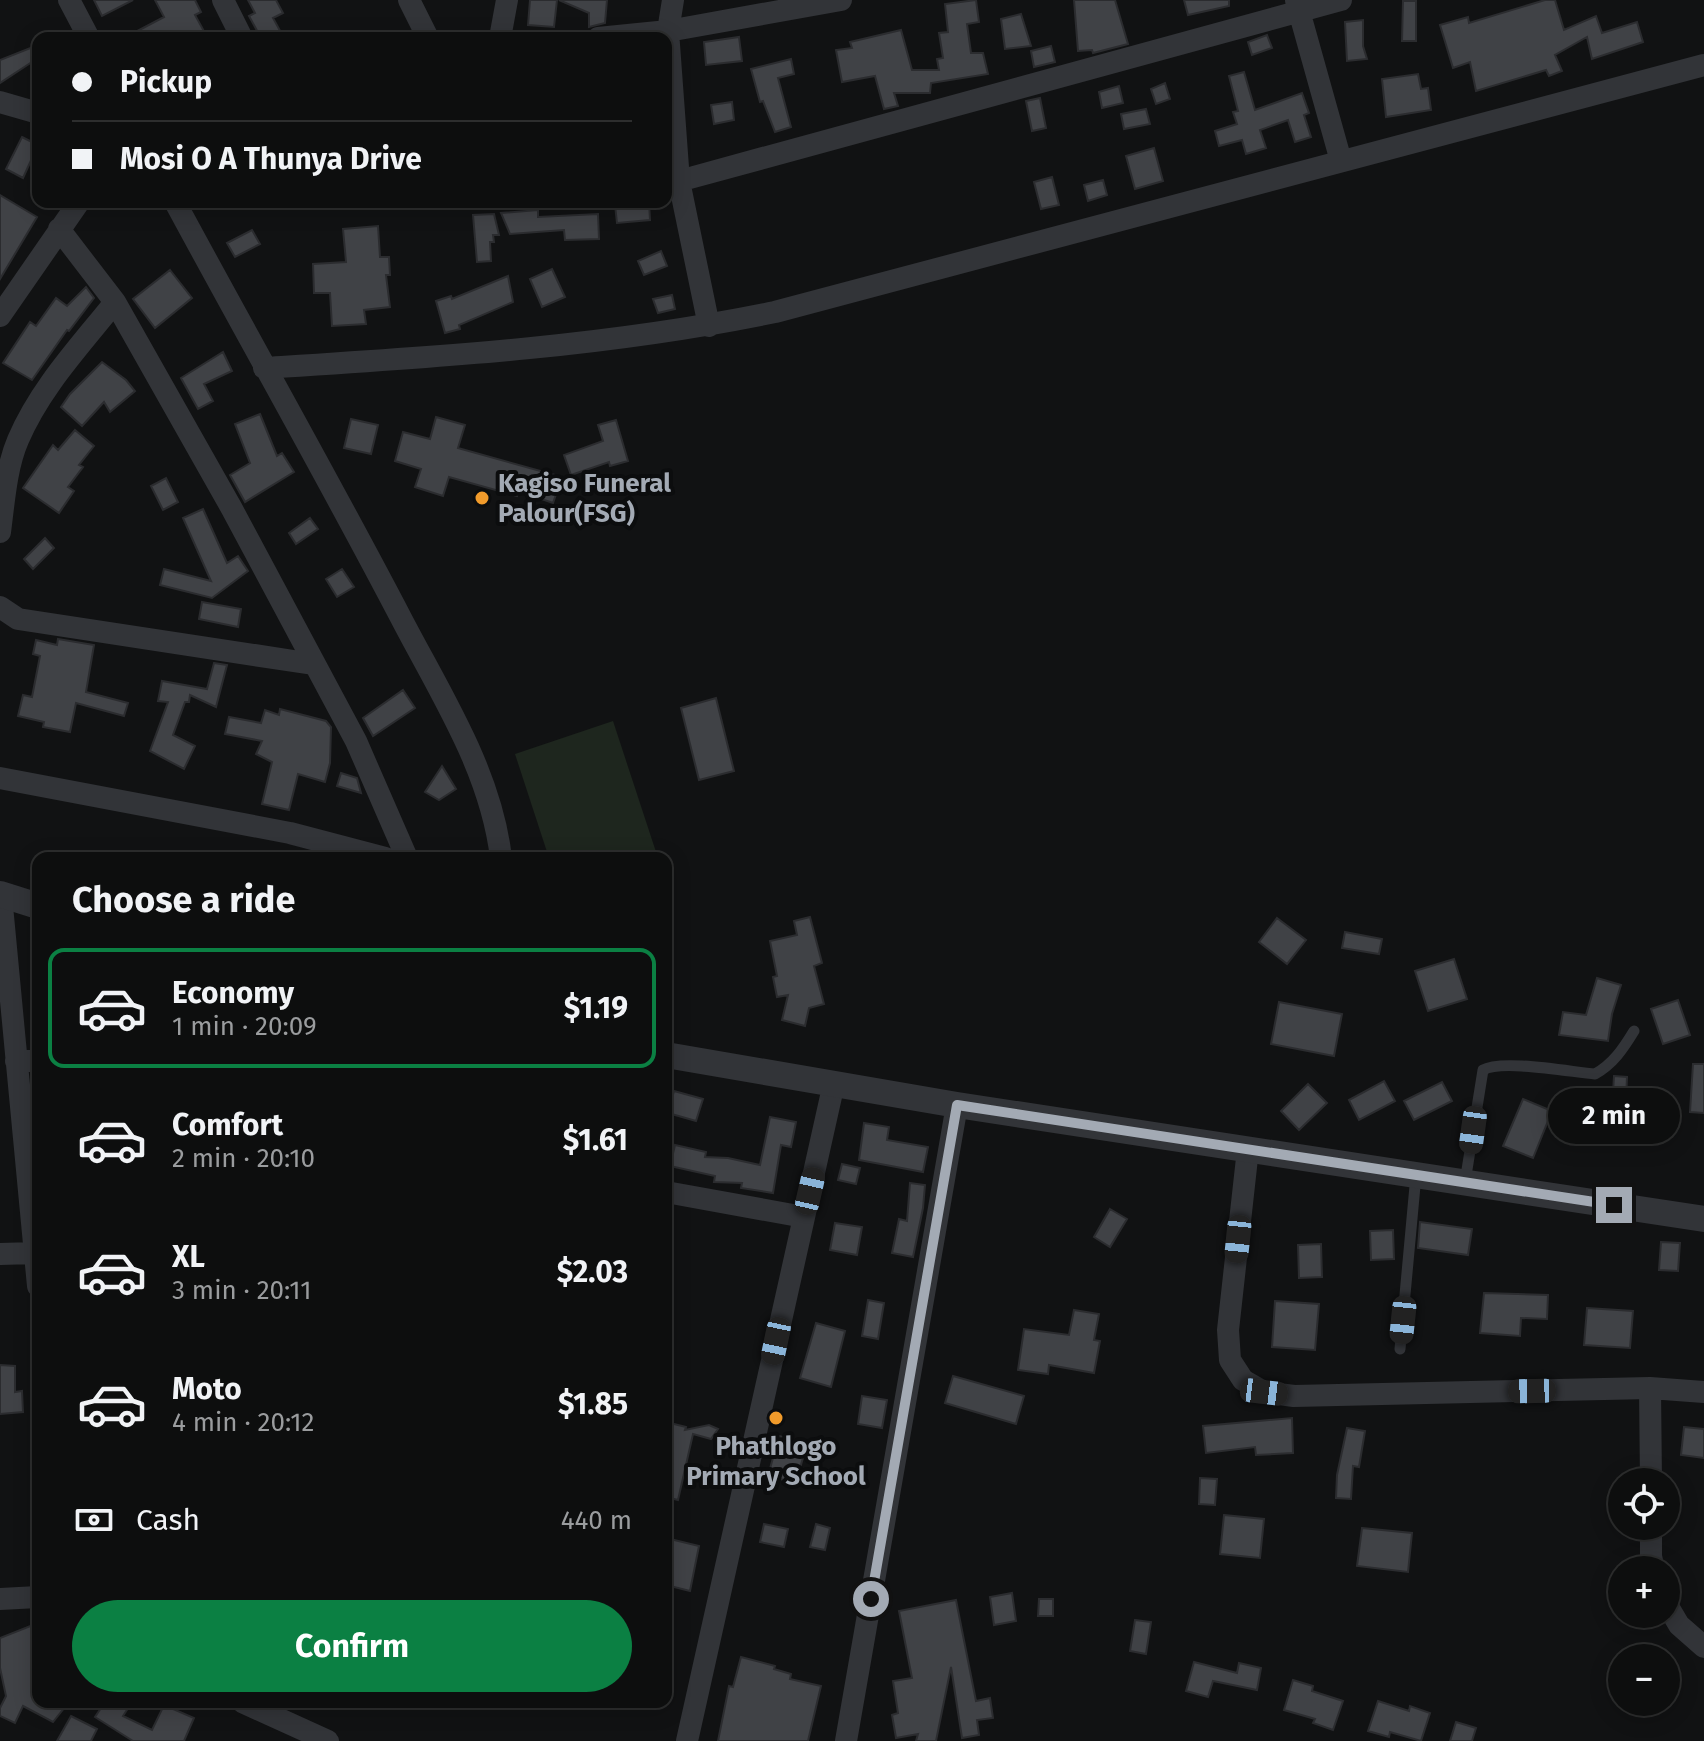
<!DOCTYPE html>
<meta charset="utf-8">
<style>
:root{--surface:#0d0e0e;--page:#161717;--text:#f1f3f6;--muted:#9a9c9e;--line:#2d2e2e;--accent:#0b8043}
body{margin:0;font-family:"Fira Sans",sans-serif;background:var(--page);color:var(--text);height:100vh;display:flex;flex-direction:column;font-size:30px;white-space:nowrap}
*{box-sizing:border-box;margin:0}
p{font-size:26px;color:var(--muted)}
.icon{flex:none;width:44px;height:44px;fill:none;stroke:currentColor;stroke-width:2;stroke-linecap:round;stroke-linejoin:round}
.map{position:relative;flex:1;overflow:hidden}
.side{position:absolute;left:32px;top:852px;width:640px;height:856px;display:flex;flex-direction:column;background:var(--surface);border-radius:16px;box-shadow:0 4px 20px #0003,0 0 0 2px var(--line)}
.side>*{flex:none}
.hud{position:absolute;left:32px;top:32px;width:640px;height:176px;border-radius:16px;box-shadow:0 4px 20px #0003,0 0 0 2px var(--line);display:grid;align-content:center;height:176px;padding:0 40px;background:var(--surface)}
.controls{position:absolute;left:1608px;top:1468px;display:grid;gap:16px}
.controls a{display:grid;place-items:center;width:72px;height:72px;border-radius:50%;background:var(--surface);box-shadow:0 4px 20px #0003,0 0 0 2px var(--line);font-size:40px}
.end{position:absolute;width:36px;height:36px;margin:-18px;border:10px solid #a3aab4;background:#111;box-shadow:0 0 0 4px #111}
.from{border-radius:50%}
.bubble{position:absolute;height:56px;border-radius:28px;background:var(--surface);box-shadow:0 4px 20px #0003,0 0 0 2px var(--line);font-size:26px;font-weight:700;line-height:56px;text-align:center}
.car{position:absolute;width:24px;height:48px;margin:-24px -12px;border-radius:10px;box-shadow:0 0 6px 2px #0007;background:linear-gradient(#222 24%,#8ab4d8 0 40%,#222 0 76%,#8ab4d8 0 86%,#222 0)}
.hud b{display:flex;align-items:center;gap:28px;height:76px;font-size:30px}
.hud b+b{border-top:2px solid var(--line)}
.hud i{width:20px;height:20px;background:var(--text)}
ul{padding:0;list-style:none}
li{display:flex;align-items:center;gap:24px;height:120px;margin:0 16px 12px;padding:0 24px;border:4px solid transparent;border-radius:16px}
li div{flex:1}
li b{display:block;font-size:30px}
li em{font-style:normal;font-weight:700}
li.active{border-color:var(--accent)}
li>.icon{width:72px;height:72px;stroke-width:1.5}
h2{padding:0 40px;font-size:36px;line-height:96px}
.pay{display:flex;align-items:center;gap:20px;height:88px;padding:0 40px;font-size:30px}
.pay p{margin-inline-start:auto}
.button{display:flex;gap:16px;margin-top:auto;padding:16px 40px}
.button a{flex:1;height:92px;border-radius:48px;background:var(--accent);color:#fff;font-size:32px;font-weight:700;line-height:92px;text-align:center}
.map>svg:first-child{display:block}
.green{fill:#1e261e}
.building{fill:#404246;stroke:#2b2c2f;stroke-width:2}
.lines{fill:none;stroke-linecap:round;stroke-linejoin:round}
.service{stroke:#323438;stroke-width:11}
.minor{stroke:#323438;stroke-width:22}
.tertiary{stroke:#323438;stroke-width:26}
.route{stroke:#a3aab4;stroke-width:10}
.poi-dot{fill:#f19b2b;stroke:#0c0d0e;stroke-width:3}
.labels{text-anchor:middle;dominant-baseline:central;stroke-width:8;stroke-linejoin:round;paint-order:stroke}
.poi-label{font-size:26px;font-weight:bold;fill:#a3aab4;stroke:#0c0d0e;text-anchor:start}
</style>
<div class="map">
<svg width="1704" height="1741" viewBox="0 0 1704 1741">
<rect width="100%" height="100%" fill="#111213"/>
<!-- green -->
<path class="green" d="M613 721 658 858H549L515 754Z"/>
<!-- building -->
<path class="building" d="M94 0H133L102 16Z
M155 0H195L201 12 195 15 205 33 196 38H124L164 17Z
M248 0H276L283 13 273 18 284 38H261L249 16 255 13Z
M530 0H557L554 27 528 25Z
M559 0H607L605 23 589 27V13Z
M976 0 979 22 967 24 971 53H983L988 74 931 83 930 93H894L898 106 884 109 875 76 842 82 836 50 852 48 850 42 901 30 912 70H939L937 59 943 58 939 33 948 32 945 4Z
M1074 0H1115L1128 44 1093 53 1092 50 1078 51Z
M1184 0H1229V6L1188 15Z
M1545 0H1555L1564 30 1596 16 1602 33 1637 22 1643 42 1592 59 1587 37 1555 55 1562 71 1549 76 1546 70 1476 91 1470 62 1453 68 1440 25 1468 17 1469 23Z
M1403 1H1416V41H1402Z
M1021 14 1031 46 1005 49 1001 19Z
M1363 20V46L1367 59 1347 61 1345 22Z
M1267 35 1272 48 1252 55 1248 42Z
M739 37 742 61 706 65 704 42Z
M38 45V58L0 83V60Z
M1051 46 1055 62 1034 67 1031 51Z
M791 59 794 74 778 78 791 127 775 132 763 101 760 102 751 69Z
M1244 72 1255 110 1302 93 1309 113 1304 115 1311 137 1295 142 1288 120 1260 130 1266 148 1246 154 1242 140 1219 146 1215 131 1237 124 1233 112 1238 111 1229 76Z
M1418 74 1421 89 1428 88 1431 110 1386 117 1382 79Z
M1165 83 1170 99 1156 104 1151 89Z
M1119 86 1123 103 1102 108 1099 92Z
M1040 98 1046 128 1032 131 1026 101Z
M732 102 734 120 714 124 711 105Z
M1146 109 1150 124 1124 129 1121 114Z
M22 137 38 145 23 178 6 169Z
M1154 148 1163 181 1135 189 1126 156Z
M1052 177 1059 205 1041 209 1034 182Z
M1103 180 1107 195 1088 201 1084 185Z
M0 195 37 217 0 279Z
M649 202 650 220 617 223 615 205Z
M538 210V217L598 214 599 239 565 240 564 230 510 234 501 213Z
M494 214 499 235H493L494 242H490L491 261 477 262 473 215Z
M378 226 380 257H389L390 275H386L390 307 364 310 366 324 332 326 330 293H314L313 264 346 262 343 229Z
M252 230 260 244 235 257 227 243Z
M661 251 667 266 644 275 638 261Z
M552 269 565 297 542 307 530 279Z
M170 270 192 298 155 328 133 299Z
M508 276 513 302 459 325 460 329 445 333 436 301 451 296 452 299Z
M86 287 94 298 69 331 67 330 32 380 3 363 30 322 36 326 56 298 67 306Z
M672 295 675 309 658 313 653 299Z
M223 352 232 371 204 384 213 401 198 409 181 378Z
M102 362 126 380 135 391 110 412 104 402 82 426 61 407 70 394Z
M260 414 277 456 282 453 294 472 245 502 230 475 250 463 235 424Z
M436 417 465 425 458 448 562 477 553 503 518 491 517 496 449 477 443 496 415 487 421 469 395 461 403 432 430 439Z
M351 419 378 425 371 454 344 448Z
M616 420 628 461 610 466 609 462 571 475 564 455 603 441 598 425Z
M75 430 94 446 79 465 83 467 68 487 74 491 59 513 23 488 53 445 58 450Z
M166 478 178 502 163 510 151 486Z
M203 509 227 563 238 556 248 571 212 598 160 585 164 569 211 581 183 518Z
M310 518 318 529 296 544 289 533Z
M45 538 54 548 33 569 24 559Z
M342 569 354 587 337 597 326 579Z
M202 602 241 609 238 627 199 619Z
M58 639 94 645 86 692 128 703 124 716 76 703 70 732 43 727 44 722 18 716 23 695 32 697 40 656 33 654 36 640 57 645Z
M214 663 227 665 216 707 190 695 189 702H185L173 735 195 746 184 769 150 751 168 702 158 701 162 681 207 689Z
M403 690 415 708 373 736 363 718Z
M716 698 734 771 699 780 681 708Z
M280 709 326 721 331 727 330 763 325 782 298 774 289 810 262 804 272 762 256 754 262 741 225 734 229 717 261 723 265 710 279 715Z
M442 766 456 789 439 800 425 792Z
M341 773 357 778 361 793 337 786Z
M810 917 822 963 814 966 824 1004 809 1008 805 1026 782 1020 788 995 777 997 773 977 777 976 770 941 797 935 794 921Z
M1277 918 1306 940 1287 964 1259 942Z
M1345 932 1382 939 1379 954 1342 948Z
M1454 959 1467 999 1428 1011 1415 971Z
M1597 978 1621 985 1612 1014 1608 1041 1559 1035 1563 1012 1586 1015Z
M1678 1000 1690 1035 1663 1044 1651 1009Z
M1279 1002 1342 1014 1334 1056 1271 1044Z
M1693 1064H1704V1113L1690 1112Z
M1614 1076 1627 1077 1626 1101 1675 1103 1674 1131 1635 1130V1126L1611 1125Z
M1384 1081 1395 1101 1359 1120 1349 1100Z
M1442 1082 1452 1101 1414 1120 1404 1101Z
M1308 1084 1327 1103 1299 1130 1281 1111Z
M674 1091 703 1099 696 1121 668 1113Z
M1523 1099 1552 1111 1533 1158 1503 1146Z
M770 1117 796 1122 791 1147 781 1145 773 1193 741 1188 742 1183 714 1182 715 1176 670 1166 675 1145 706 1152 705 1157 728 1158 760 1165Z
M864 1123 889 1127 887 1140 928 1147 923 1172 859 1160Z
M842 1164 860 1168 856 1184 838 1180Z
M910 1183 925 1185 923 1208 913 1257 892 1253 899 1219 907 1221Z
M1110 1209 1127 1219 1110 1247 1094 1237Z
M1420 1222 1472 1229 1468 1255 1418 1248Z
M835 1223 862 1227 857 1255 830 1250Z
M1393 1230 1394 1259 1371 1260 1370 1231Z
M1661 1242 1680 1243 1678 1271 1659 1270Z
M1321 1244 1322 1277 1299 1278 1298 1245Z
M1484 1293 1548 1295 1547 1319 1521 1318 1520 1336 1480 1333Z
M868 1300 884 1303 878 1339 862 1336Z
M1275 1301 1319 1304 1315 1350 1272 1347Z
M1587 1308 1633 1311 1630 1348 1584 1345Z
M1074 1310 1099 1314 1094 1340 1100 1341 1094 1373 1049 1365 1048 1374 1018 1370 1024 1329 1069 1335Z
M816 1323 845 1331 831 1387 800 1378Z
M0 1365 15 1366V1392L22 1391 23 1412 0 1414Z
M953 1376 1024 1396 1016 1424 945 1403Z
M862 1396 887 1400 882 1428 858 1424Z
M1292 1418 1293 1453 1256 1455 1255 1447 1206 1453 1203 1426Z
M666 1422 686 1427 685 1430 709 1425 718 1429 711 1439 693 1434 678 1500 666 1497Z
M1684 1427 1704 1429V1458L1681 1455Z
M1347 1428 1365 1431 1359 1467 1353 1466 1351 1499 1336 1498 1337 1475Z
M779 1436 807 1443 796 1483 768 1476Z
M1200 1478 1217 1479 1215 1505 1199 1504Z
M1224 1515 1264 1519 1260 1558 1220 1554Z
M764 1524 788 1529 784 1547 760 1542Z
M816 1524 830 1528 825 1550 810 1547Z
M1362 1528 1412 1533 1408 1572 1357 1566Z
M666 1538 699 1546 690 1591 666 1585Z
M1012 1593 1016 1621 994 1625 990 1597Z
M1039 1599H1053V1616H1038Z
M956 1600 976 1701 990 1698 993 1718 977 1720 979 1735 962 1738 951 1667 936 1741H916L918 1734 896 1738 892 1715 898 1713 893 1681 912 1678 899 1611Z
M1135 1620 1151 1622 1146 1654 1130 1651Z
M38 1623V1702H69L53 1722 23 1706 15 1723 0 1716V1708L6 1696 0 1668V1638Z
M741 1657 775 1666 774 1669 791 1674 790 1679 821 1686 808 1741H718L729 1686 733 1687Z
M1194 1662 1237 1673 1239 1663 1261 1668 1257 1690 1213 1681 1208 1697 1186 1691Z
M1293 1680 1313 1686 1312 1691 1343 1701 1333 1730 1313 1723 1315 1719 1284 1710Z
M1378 1701 1409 1711 1410 1706 1430 1713 1421 1741 1390 1732 1389 1737 1368 1731Z
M105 1702H132L123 1716 152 1730 164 1705 194 1718 184 1741H133L95 1717Z
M71 1716 97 1729 91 1741H57Z
M1456 1722 1476 1728 1472 1741H1450Z"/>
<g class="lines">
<!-- service -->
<path class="service" d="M1465 1182 1483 1070C1501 1059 1571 1072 1595 1074 1613 1064 1623 1049 1634 1031
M1400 1349 1416 1175"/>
<!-- minor -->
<path class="minor" d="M69 0 89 38
M223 0 242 38
M409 0 428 38
M673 0 668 31 679 181 709 326
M1296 0 1341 161
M500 38 507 0
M598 38 668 31 841 0
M0 102 38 113
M666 181H679L1341 0
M175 202C250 341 328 478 401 618 441 695 491 771 501 858
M59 229 115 302 232 509 356 741 407 858
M0 316 79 202
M264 368C436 357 606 347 775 312L1704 65
M0 532C4 502 6 468 18 440 40 388 80 346 115 302
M0 607 18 619 313 664
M0 778 290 833 385 858
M1 895 38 1286
M16 1061H38
M1248 1149 1228 1330 1230 1360 1243 1380 1264 1392 1294 1396 1650 1388 1704 1392
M666 1192 804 1217
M0 1254 34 1253
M1650 1388 1651 1482
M1651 1526V1556L1654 1570
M0 1599 38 1597
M1666 1603 1679 1625 1704 1647
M242 1702 328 1741
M687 1741 834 1083
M846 1741 957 1105"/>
<!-- tertiary -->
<path class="tertiary" d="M0 894 38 906
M666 1055 957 1105 1704 1219"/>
</g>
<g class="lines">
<!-- route -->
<path class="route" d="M871 1599 957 1105 1614 1205"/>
</g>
<!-- markers -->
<g class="poi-dot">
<circle cx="482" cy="498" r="8"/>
<circle cx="776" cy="1418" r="8"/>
</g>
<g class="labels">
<!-- poi labels -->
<g class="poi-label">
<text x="498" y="483">Kagiso Funeral<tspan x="498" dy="30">Palour(FSG)</tspan></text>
<text x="776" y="1446" text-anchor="middle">Phathlogo<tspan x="776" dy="30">Primary School</tspan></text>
</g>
</g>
</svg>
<div class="controls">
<a><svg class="icon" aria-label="locate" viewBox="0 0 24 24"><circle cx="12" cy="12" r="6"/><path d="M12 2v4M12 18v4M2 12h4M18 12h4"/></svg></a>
<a>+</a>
<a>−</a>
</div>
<i class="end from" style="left:871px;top:1599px"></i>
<i class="end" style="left:1614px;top:1205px"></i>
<div class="bubble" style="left:1548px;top:1088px;width:132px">2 min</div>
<i class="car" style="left:1473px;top:1130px;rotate:188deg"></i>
<i class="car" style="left:810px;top:1191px;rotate:13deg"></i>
<i class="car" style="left:1238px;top:1239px;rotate:186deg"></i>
<i class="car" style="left:1403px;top:1320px;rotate:186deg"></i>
<i class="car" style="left:776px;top:1341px;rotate:192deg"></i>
<i class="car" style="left:1532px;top:1391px;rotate:269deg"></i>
<i class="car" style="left:1264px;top:1392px;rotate:97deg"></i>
<div class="hud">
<b><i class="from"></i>Pickup</b>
<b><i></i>Mosi O A Thunya Drive</b>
</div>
<section class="side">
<h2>Choose a ride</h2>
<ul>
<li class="active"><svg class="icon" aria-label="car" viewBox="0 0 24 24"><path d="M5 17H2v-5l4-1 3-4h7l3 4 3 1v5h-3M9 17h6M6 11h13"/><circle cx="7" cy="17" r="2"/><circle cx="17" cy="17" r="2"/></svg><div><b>Economy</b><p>1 min · 20:09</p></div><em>$1.19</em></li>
<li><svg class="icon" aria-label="car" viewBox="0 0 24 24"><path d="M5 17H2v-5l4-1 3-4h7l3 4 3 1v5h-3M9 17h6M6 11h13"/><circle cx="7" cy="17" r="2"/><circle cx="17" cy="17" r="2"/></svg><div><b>Comfort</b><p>2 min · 20:10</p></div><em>$1.61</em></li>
<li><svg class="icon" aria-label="car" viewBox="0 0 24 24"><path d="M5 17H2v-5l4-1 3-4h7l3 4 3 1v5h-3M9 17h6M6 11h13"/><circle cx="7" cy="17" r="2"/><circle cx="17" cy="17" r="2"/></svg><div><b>XL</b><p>3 min · 20:11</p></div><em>$2.03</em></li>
<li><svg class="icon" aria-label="car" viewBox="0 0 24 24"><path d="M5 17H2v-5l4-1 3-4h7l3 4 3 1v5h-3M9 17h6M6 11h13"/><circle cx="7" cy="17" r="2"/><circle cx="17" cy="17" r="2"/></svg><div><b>Moto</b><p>4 min · 20:12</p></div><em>$1.85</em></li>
</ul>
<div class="pay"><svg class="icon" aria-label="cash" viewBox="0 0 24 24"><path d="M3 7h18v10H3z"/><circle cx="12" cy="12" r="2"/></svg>Cash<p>440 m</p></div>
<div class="button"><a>Confirm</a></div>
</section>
</div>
